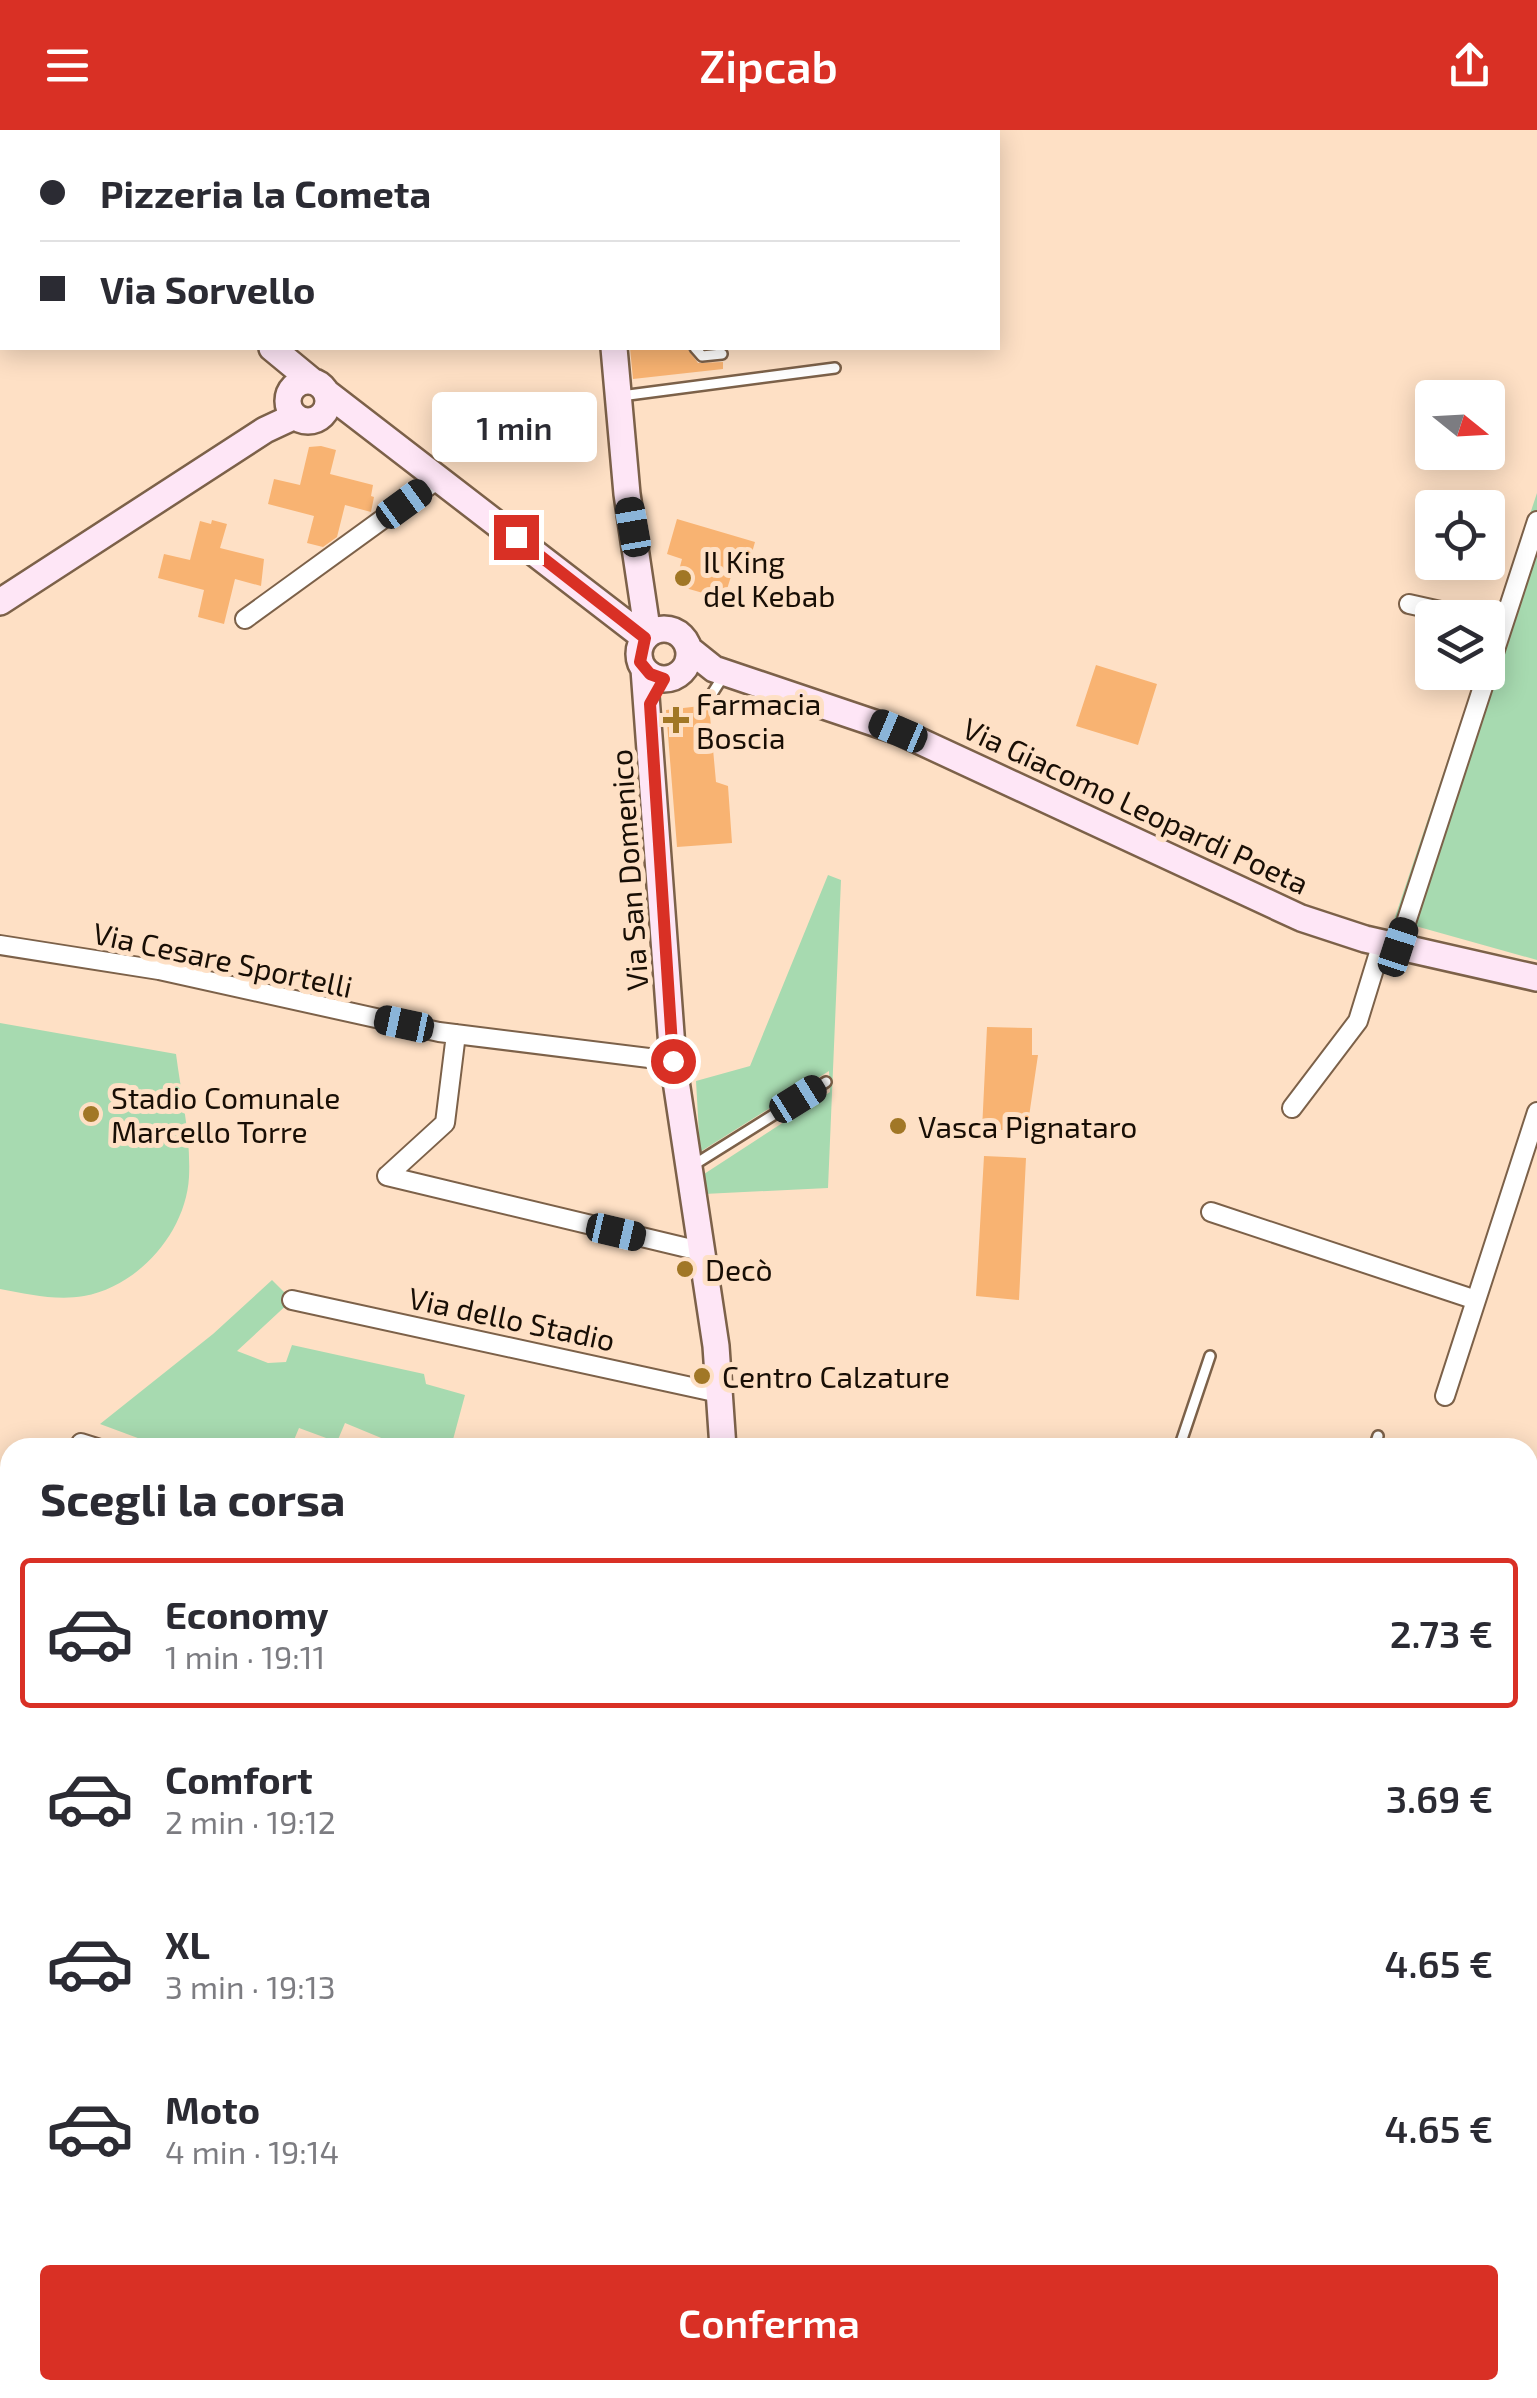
<!DOCTYPE html>
<html lang="it">
<meta charset="utf-8">
<style>
:root{--surface:#fff;--page:#f7f7f7;--text:#2b2b33;--muted:#7c7c81;--line:#e1e1e2;--accent:#d93025}
body{margin:0;font-family:"Exo 2",sans-serif;background:var(--page);color:var(--text);height:100vh;display:flex;flex-direction:column;font-size:38px;white-space:nowrap}
*{box-sizing:border-box;margin:0}
p{font-size:32px;color:var(--muted)}
.icon{flex:none;width:55px;height:55px;fill:none;stroke:currentColor;stroke-width:2;stroke-linecap:round;stroke-linejoin:round}
.map{position:relative;flex:1;overflow:hidden}
.sheet{position:absolute;left:0px;top:1308px;width:1538px;height:962px;display:flex;flex-direction:column;background:var(--surface);border-radius:30px 30px 0 0;box-shadow:0 5px 25px #0003}
.sheet>*{flex:none}
.banner{position:absolute;left:0px;top:0px;width:1000px;height:220px;box-shadow:0 5px 25px #0003;display:grid;align-content:center;height:220px;padding:0 40px;background:var(--surface)}
.needle{width:65px;rotate:108deg}
.fabs{position:absolute;left:1415px;top:250px;display:grid;gap:20px}
.fabs a{display:grid;place-items:center;width:90px;height:90px;border-radius:10px;background:var(--surface);box-shadow:0 5px 25px #0003;font-size:50px}
.end{position:absolute;width:45px;height:45px;margin:-22px;border:12px solid #d93025;background:#fff;box-shadow:0 0 0 5px #fff}
.from{border-radius:50%}
.bubble{position:absolute;height:70px;border-radius:10px;background:var(--surface);box-shadow:0 5px 25px #0003;font-size:32px;font-weight:600;line-height:70px;text-align:center}
.car{position:absolute;width:30px;height:60px;margin:-30px -15px;border-radius:12px;box-shadow:0 0 8px 2px #0007;background:linear-gradient(#222 24%,#8ab4d8 0 40%,#222 0 76%,#8ab4d8 0 86%,#222 0)}
.banner b{display:flex;align-items:center;gap:35px;height:95px;font-size:38px}
.banner b+b{border-top:2px solid var(--line)}
.banner i{width:25px;height:25px;background:var(--text)}
ul{padding:0;list-style:none}
li{display:flex;align-items:center;gap:30px;height:150px;margin:0 20px 15px;padding:0 20px;border:5px solid transparent;border-radius:10px}
li div{flex:1}
li b{display:block;font-size:38px}
li em{font-style:normal;font-weight:600}
li.on{border-color:var(--accent)}
li>.icon{width:90px;height:90px;stroke-width:1.5}
h2{padding:0 40px;font-size:45px;line-height:120px}
.button{display:flex;gap:20px;margin-top:auto;padding:20px 40px}
.button a{flex:1;height:115px;border-radius:10px;background:var(--accent);color:#fff;font-size:40px;font-weight:600;line-height:115px;text-align:center}
header{display:flex;justify-content:space-between;align-items:center;height:130px;padding:0 40px;background:var(--accent);color:#fff;font-size:45px;font-weight:600}
.map>svg:first-child{display:block}
.green{fill:#a7dab0}
.building{fill:#f8b372}
.lines{fill:none;stroke-linecap:round;stroke-linejoin:round}
.lane-casing{stroke:#7c6149;stroke-width:14}
.street-casing{stroke:#7c6149;stroke-width:22}
.secondary-casing{stroke:#7c6149;stroke-width:30}
.lane{stroke:#fff;stroke-width:9}
.street{stroke:#fff;stroke-width:18}
.secondary{stroke:#fee6f6;stroke-width:25}
.route{stroke:#d93025;stroke-width:12}
.poi-dot{fill:#a17726;stroke:#fee0c5;stroke-width:4}
.labels{text-anchor:middle;dominant-baseline:central;stroke-width:10;stroke-linejoin:round;paint-order:stroke}
.poi-label{font-size:30px;fill:#180e05;stroke:#fee0c5;text-anchor:start}
.street-label{font-size:30px;fill:#180e05;stroke:#fee0c5}
</style>
<header><svg class="icon" aria-label="menu" viewBox="0 0 24 24"><path d="M4 6h16M4 12h16M4 18h16"/></svg>Zipcab<svg class="icon" aria-label="share" viewBox="0 0 24 24"><path d="M12 15V3M7 8l5-5 5 5M5 13v7h14v-7"/></svg></header>
<div class="map">
<svg width="1537" height="2268" viewBox="0 0 1537 2268">
<rect width="100%" height="100%" fill="#fee0c5"/>
<!-- green -->
<path class="green" d="M1537 363V830L1394 790 1477 543 1488 542V511Z
M828 745 841 750 828 1058 704 1064 701 1046 830 962 829 941 700 1022 696 951 750 936Z
M0 893 176 924C181 963 191 1007 189 1047 186 1102 139 1156 84 1166 56 1171 28 1164 0 1159Z
M272 1150 292 1170 237 1221 268 1233 286 1232 292 1215 424 1244 426 1254 465 1265 451 1317H403L345 1293 337 1312 299 1298 291 1317H162L100 1294 213 1204Z
M435 2260H505L525 2268H439Z"/>
<!-- building -->
<path class="building" d="M630 218H687L698 233 723 232V239L633 249Z
M321 316 336 320 330 344 373 355 371 366 374 367 371 382 345 375 337 407 323 417 307 413 314 386 268 374 274 349 300 355 309 317Z
M677 389 755 412 745 447 732 443 724 469 675 455 682 429 667 424Z
M212 390 227 394 220 418 264 429 261 456 235 449 224 494 198 487 204 460 158 448 164 424 190 430 200 391 211 394Z
M1096 535 1157 554 1138 615 1076 596Z
M709 575 716 652 728 656 732 713 677 717 666 580Z
M987 897 1032 898V925H1038L1027 1000H982Z
M984 1026 1026 1028 1019 1170 976 1166Z"/>
<g class="lines">
<!-- lane casing -->
<g class="lane-casing">
<path id="lane" d="M695 218 702 226 722 224
M621 266 835 238
M710 567 724 545
M692 1036 826 952
M1179 1318 1210 1226
M1374 1318 1378 1306
M1528 1484 1537 1487
M1528 1605 1532 1606
M740 2268 742 2260"/>
</g>
<!-- street casing -->
<g class="street-casing">
<path id="street" d="M243 2 244 0
M0 51 2 52
M1409 474 1472 488
M245 489 438 349
M0 815 159 840 439 902 673 931
M1398 817 1537 391
M1292 978 1358 891 1382 813
M387 1046 700 1121
M387 1046 445 993 456 904
M1211 1082 1476 1170
M292 1170 719 1263
M1445 1266 1537 982
M81 1313 97 1318
M0 1673 10 1678
M1528 1814 1537 1817
M1528 2141 1537 2145
M0 2257 21 2268
M812 2260 831 2268
M1372 2260 1392 2268
M1145 2265 1147 2260
M1039 2268 1043 2260
M1242 2268 1245 2260
M1339 2268 1342 2260
M1416 2268 1420 2260"/>
</g>
<!-- secondary casing -->
<g class="secondary-casing">
<path id="secondary" d="M6 0 9 2
M594 0V2
M272 218 312 251
M614 218 627 364 648 505
M288 271a20 20 0 1 1 40 0a20 20 0 1 1-40 0Z
M327 263 645 508
M0 472 265 300 295 286
M639 524a25 25 0 1 1 50 0a25 25 0 1 1-50 0Z
M689 519 714 539 898 601 1301 788 1365 809 1537 848
M644 539 673 931 716 1216 723 1318
M263 2268 268 2260"/>
</g>
<!-- lane -->
<use href="#lane" class="lane"/>
<!-- street -->
<use href="#street" class="street"/>
<!-- secondary -->
<use href="#secondary" class="secondary"/>
</g>
<g class="lines">
<!-- route -->
<path class="route" d="M516 407 645 508 640 532 650 544 664 549 650 574 673 931"/>
</g>
<!-- markers -->
<g class="poi-dot">
<circle cx="683" cy="448" r="10"/>
<path d="M671 575h10v10h10v10h-10v10h-10v-10h-10v-10h10z"/>
<circle cx="91" cy="984" r="10"/>
<circle cx="898" cy="996" r="10"/>
<circle cx="685" cy="1139" r="10"/>
<circle cx="702" cy="1246" r="10"/>
</g>
<g class="labels">
<!-- poi labels -->
<g class="poi-label">
<text x="703" y="431">Il King<tspan x="703" dy="34">del Kebab</tspan></text>
<text x="696" y="573">Farmacia<tspan x="696" dy="34">Boscia</tspan></text>
<text x="111" y="967">Stadio Comunale<tspan x="111" dy="34">Marcello Torre</tspan></text>
<text x="918" y="996">Vasca Pignataro</text>
<text x="705" y="1139">Decò</text>
<text x="722" y="1246">Centro Calzature</text>
</g>
<!-- street labels -->
<g class="street-label">
<text transform="translate(1136 675) rotate(25)">Via Giacomo Leopardi Poeta</text>
<text transform="translate(628 740) rotate(-94)">Via San Domenico</text>
<text transform="translate(223 829) rotate(12)">Via Cesare Sportelli</text>
<text transform="translate(512 1188) rotate(12)">Via dello Stadio</text>
</g>
</g>
</svg>
<div class="fabs">
<a><svg class="needle" viewBox="-14 -14 28 28"><path d="M0-13l5 13h-10z" fill="#e53935"/><path d="M0 13l5-13h-10z" fill="#7c7c81"/></svg></a>
<a><svg class="icon" aria-label="locate" viewBox="0 0 24 24"><circle cx="12" cy="12" r="6"/><path d="M12 2v4M12 18v4M2 12h4M18 12h4"/></svg></a>
<a><svg class="icon" aria-label="layers" viewBox="0 0 24 24"><path d="M12 4l9 5-9 5-9-5zM3 14l9 5 9-5"/></svg></a>
</div>
<i class="end from" style="left:673px;top:931px"></i>
<i class="end" style="left:516px;top:407px"></i>
<div class="bubble" style="left:432px;top:262px;width:165px">1 min</div>
<i class="car" style="left:404px;top:374px;rotate:54deg"></i>
<i class="car" style="left:633px;top:397px;rotate:350deg"></i>
<i class="car" style="left:898px;top:601px;rotate:293deg"></i>
<i class="car" style="left:1398px;top:817px;rotate:18deg"></i>
<i class="car" style="left:404px;top:894px;rotate:282deg"></i>
<i class="car" style="left:798px;top:969px;rotate:58deg"></i>
<i class="car" style="left:616px;top:1102px;rotate:103deg"></i>
<div class="banner">
<b><i class="from"></i>Pizzeria la Cometa</b>
<b><i></i>Via Sorvello</b>
</div>
<section class="sheet">
<h2>Scegli la corsa</h2>
<ul>
<li class="on"><svg class="icon" aria-label="car" viewBox="0 0 24 24"><path d="M5 17H2v-5l4-1 3-4h7l3 4 3 1v5h-3M9 17h6M6 11h13"/><circle cx="7" cy="17" r="2"/><circle cx="17" cy="17" r="2"/></svg><div><b>Economy</b><p>1 min · 19:11</p></div><em>2.73 €</em></li>
<li><svg class="icon" aria-label="car" viewBox="0 0 24 24"><path d="M5 17H2v-5l4-1 3-4h7l3 4 3 1v5h-3M9 17h6M6 11h13"/><circle cx="7" cy="17" r="2"/><circle cx="17" cy="17" r="2"/></svg><div><b>Comfort</b><p>2 min · 19:12</p></div><em>3.69 €</em></li>
<li><svg class="icon" aria-label="car" viewBox="0 0 24 24"><path d="M5 17H2v-5l4-1 3-4h7l3 4 3 1v5h-3M9 17h6M6 11h13"/><circle cx="7" cy="17" r="2"/><circle cx="17" cy="17" r="2"/></svg><div><b>XL</b><p>3 min · 19:13</p></div><em>4.65 €</em></li>
<li><svg class="icon" aria-label="car" viewBox="0 0 24 24"><path d="M5 17H2v-5l4-1 3-4h7l3 4 3 1v5h-3M9 17h6M6 11h13"/><circle cx="7" cy="17" r="2"/><circle cx="17" cy="17" r="2"/></svg><div><b>Moto</b><p>4 min · 19:14</p></div><em>4.65 €</em></li>
</ul>
<div class="button"><a>Conferma</a></div>
</section>
</div>
